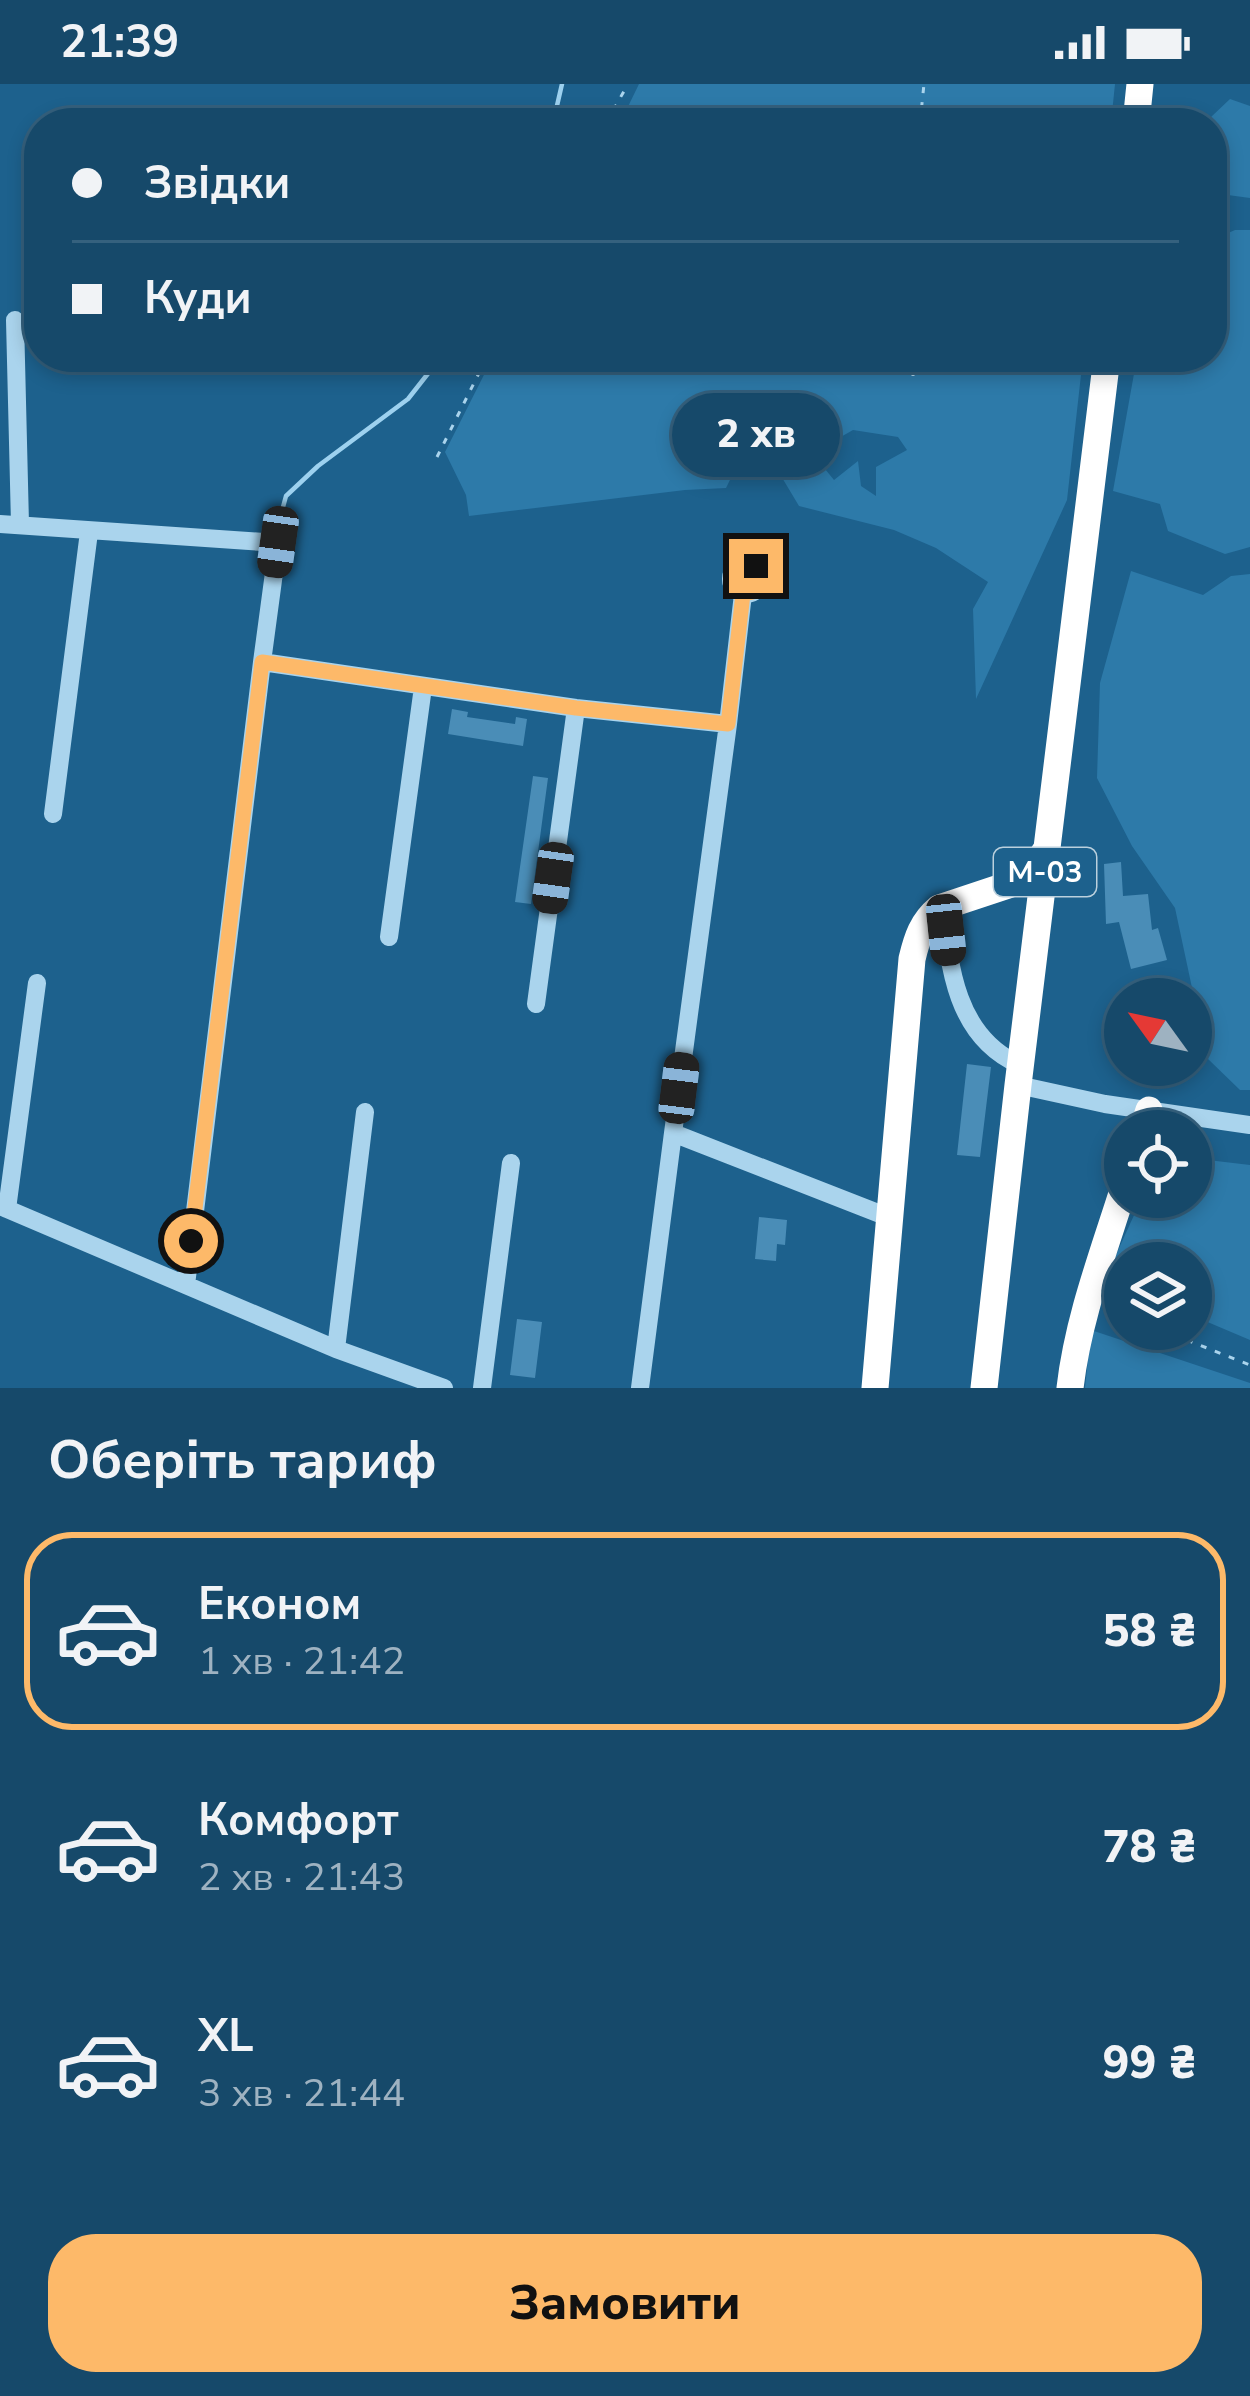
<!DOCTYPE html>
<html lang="uk">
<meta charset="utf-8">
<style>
:root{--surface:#16496a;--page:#1f5070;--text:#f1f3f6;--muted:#9eb2c1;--line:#35617e;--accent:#fdb969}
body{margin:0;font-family:"Nunito Sans",sans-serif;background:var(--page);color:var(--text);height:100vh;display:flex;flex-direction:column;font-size:45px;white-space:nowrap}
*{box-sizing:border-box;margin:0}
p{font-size:39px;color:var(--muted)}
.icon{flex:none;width:66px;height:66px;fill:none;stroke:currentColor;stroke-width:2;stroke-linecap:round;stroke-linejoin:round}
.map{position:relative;height:1304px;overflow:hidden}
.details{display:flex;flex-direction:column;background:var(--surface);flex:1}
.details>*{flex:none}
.top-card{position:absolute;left:24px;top:24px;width:1203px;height:264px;border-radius:48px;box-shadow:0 6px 18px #0003,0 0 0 3px var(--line);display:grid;align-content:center;height:264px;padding:0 48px;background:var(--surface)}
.needle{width:78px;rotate:303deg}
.buttons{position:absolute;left:1104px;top:894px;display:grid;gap:24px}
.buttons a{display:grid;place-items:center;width:108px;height:108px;border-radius:50%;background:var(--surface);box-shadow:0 6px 18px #0003,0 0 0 3px var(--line);font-size:60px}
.end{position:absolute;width:54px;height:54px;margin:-27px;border:15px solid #fdb969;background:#111;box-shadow:0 0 0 6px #111}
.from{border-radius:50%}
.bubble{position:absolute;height:84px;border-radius:42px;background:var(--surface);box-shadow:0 6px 18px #0003,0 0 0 3px var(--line);font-size:39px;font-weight:800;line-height:84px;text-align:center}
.car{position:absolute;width:36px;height:72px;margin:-36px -18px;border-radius:15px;box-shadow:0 0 9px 3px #0007;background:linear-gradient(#222 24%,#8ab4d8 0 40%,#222 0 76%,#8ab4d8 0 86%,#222 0)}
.top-card b{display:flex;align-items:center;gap:42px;height:114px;font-size:45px}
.top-card b+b{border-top:3px solid var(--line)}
.top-card i{width:30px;height:30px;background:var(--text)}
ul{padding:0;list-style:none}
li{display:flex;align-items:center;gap:36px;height:198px;margin:0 24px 18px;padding:0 24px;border:6px solid transparent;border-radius:48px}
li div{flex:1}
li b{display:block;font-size:45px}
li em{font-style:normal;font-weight:800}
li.current{border-color:var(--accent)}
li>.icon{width:108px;height:108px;stroke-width:1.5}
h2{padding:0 48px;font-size:54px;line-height:144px}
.button{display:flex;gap:24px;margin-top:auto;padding:24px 48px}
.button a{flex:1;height:138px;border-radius:48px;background:var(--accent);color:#111;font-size:48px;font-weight:800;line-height:138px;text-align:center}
.status{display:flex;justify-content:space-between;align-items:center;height:84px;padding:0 60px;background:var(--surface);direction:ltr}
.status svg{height:33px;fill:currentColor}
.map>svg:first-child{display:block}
.green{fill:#2d7aa9;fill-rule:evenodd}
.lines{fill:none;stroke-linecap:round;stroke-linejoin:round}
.stream{stroke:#9dd1ef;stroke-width:4.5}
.building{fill:#4a8db7}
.path{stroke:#aad4ed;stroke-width:3;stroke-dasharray:6 9;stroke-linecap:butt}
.minor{stroke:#aad4ed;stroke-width:18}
.highway{stroke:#fff;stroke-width:27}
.route{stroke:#fdb969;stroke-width:15}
.labels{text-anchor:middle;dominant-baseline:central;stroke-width:9;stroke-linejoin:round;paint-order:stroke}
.shield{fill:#1d618d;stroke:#bbd0dd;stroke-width:3}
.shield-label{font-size:30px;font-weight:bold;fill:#fff}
</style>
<div class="status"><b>21:39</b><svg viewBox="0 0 49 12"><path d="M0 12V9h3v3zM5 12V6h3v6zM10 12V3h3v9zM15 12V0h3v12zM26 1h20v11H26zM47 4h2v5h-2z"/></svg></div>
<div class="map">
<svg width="1250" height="1304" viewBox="0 0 1250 1304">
<rect width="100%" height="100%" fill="#1d618d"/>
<!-- green -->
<path class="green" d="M639 0H1115L1111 39H620Z
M1230 15 1250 22V114L1213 109 1211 33Z
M1235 146H1250V463L1225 470 1168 447 1160 420 1113 407 1137 273H1212V156Z
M493 273H1083L1067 416 976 615 973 525 988 498 936 464 894 446 799 422 754 347 726 404 685 406 469 432 466 411 445 368ZM853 346 898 353 907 366 876 383V412L861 402 858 377 834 396 825 385V362Z
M1131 487 1203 511 1231 492 1250 490V1006H1240L1207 974 1175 824 1132 762 1097 694 1100 599Z
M1191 1074 1250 1081V1256L1191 1231V1179H1125V1204L1105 1195 1135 1129 1145 1113H1191Z
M1091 1246 1250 1299V1304H1085Z"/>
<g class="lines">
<!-- stream -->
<path class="stream" d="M553 39 562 0
M280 434 286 412 318 382 408 315 441 273"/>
</g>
<!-- building -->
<path class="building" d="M452 625 468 628 467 633 515 640 516 633 527 635 523 662 448 650Z
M533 692 548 694 531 820 515 818Z
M1121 778 1123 812 1148 810 1152 846 1158 844 1167 876 1131 885 1119 838 1106 840 1104 780Z
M967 980 991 983 980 1073 957 1071Z
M759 1133 787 1136 785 1161 777 1160 776 1177 755 1175Z
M517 1235 542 1238 535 1294 510 1291Z"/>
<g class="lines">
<!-- path -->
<path class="path" d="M606 39 628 0
M920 39 924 0
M913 292V273
M437 373 487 273
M1104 1223 1125 1231
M1159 1245 1250 1281"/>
<!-- minor -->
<path class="minor" d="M15 236 20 440
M0 440 278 459 262 578 576 624 728 640 673 1049 888 1133
M731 495a15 15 0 1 1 30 0a15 15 0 1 1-30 0Z
M728 640 743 510
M53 730 89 448
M943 822C949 883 956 953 1020 981
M389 853 423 603
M536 920 576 624
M1018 1001 1105 1020 1250 1041
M0 1122 336 1265 444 1304
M7 1125 37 899
M186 1201 262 578
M336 1265 365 1028
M482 1304 511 1079
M640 1304 673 1049"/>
<!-- highway -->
<path class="highway" d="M1136 39 1140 0
M1142 1047 1149 1026
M875 1304 912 875C917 854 922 838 939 824L1026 795 1046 766
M984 1304 1018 1001 1107 273
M1070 1304C1078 1234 1104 1167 1125 1100"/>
</g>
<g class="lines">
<!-- route -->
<path class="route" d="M191 1157 262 578 576 624 728 640 743 510 753 508 761 496 756 482"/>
</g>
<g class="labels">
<!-- shield labels -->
<rect class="shield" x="994" y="764" width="102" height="48" rx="9"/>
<g class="shield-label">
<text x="1045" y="788">М-03</text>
</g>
</g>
</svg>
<div class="buttons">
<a><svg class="needle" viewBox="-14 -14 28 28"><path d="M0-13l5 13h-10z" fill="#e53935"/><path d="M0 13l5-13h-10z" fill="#9eb2c1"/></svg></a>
<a><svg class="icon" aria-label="locate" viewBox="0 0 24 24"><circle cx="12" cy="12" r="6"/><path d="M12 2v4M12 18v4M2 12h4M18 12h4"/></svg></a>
<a><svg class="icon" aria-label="layers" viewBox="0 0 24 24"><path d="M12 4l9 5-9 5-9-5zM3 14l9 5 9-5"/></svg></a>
</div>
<i class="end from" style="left:191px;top:1157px"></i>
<i class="end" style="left:756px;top:482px"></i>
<div class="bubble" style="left:672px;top:309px;width:168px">2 хв</div>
<i class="car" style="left:278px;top:458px;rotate:188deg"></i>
<i class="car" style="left:553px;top:794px;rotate:188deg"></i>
<i class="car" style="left:946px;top:846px;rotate:174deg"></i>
<i class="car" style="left:679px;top:1004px;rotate:7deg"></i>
<div class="top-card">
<b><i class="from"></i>Звідки</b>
<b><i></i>Куди</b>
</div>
</div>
<section class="details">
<h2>Оберіть тариф</h2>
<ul>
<li class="current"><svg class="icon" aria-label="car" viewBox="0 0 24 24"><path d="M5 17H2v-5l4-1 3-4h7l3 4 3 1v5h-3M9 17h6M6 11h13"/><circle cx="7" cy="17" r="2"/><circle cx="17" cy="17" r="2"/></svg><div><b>Економ</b><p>1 хв · 21:42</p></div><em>58 ₴</em></li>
<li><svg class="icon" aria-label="car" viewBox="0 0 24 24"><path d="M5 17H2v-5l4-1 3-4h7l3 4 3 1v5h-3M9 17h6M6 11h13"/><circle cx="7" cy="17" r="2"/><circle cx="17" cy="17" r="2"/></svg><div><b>Комфорт</b><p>2 хв · 21:43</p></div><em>78 ₴</em></li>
<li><svg class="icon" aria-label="car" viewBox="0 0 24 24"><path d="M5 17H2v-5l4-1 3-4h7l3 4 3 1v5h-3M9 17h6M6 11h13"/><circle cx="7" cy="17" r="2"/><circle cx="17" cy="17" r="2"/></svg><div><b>XL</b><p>3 хв · 21:44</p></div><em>99 ₴</em></li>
</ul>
<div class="button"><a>Замовити</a></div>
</section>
